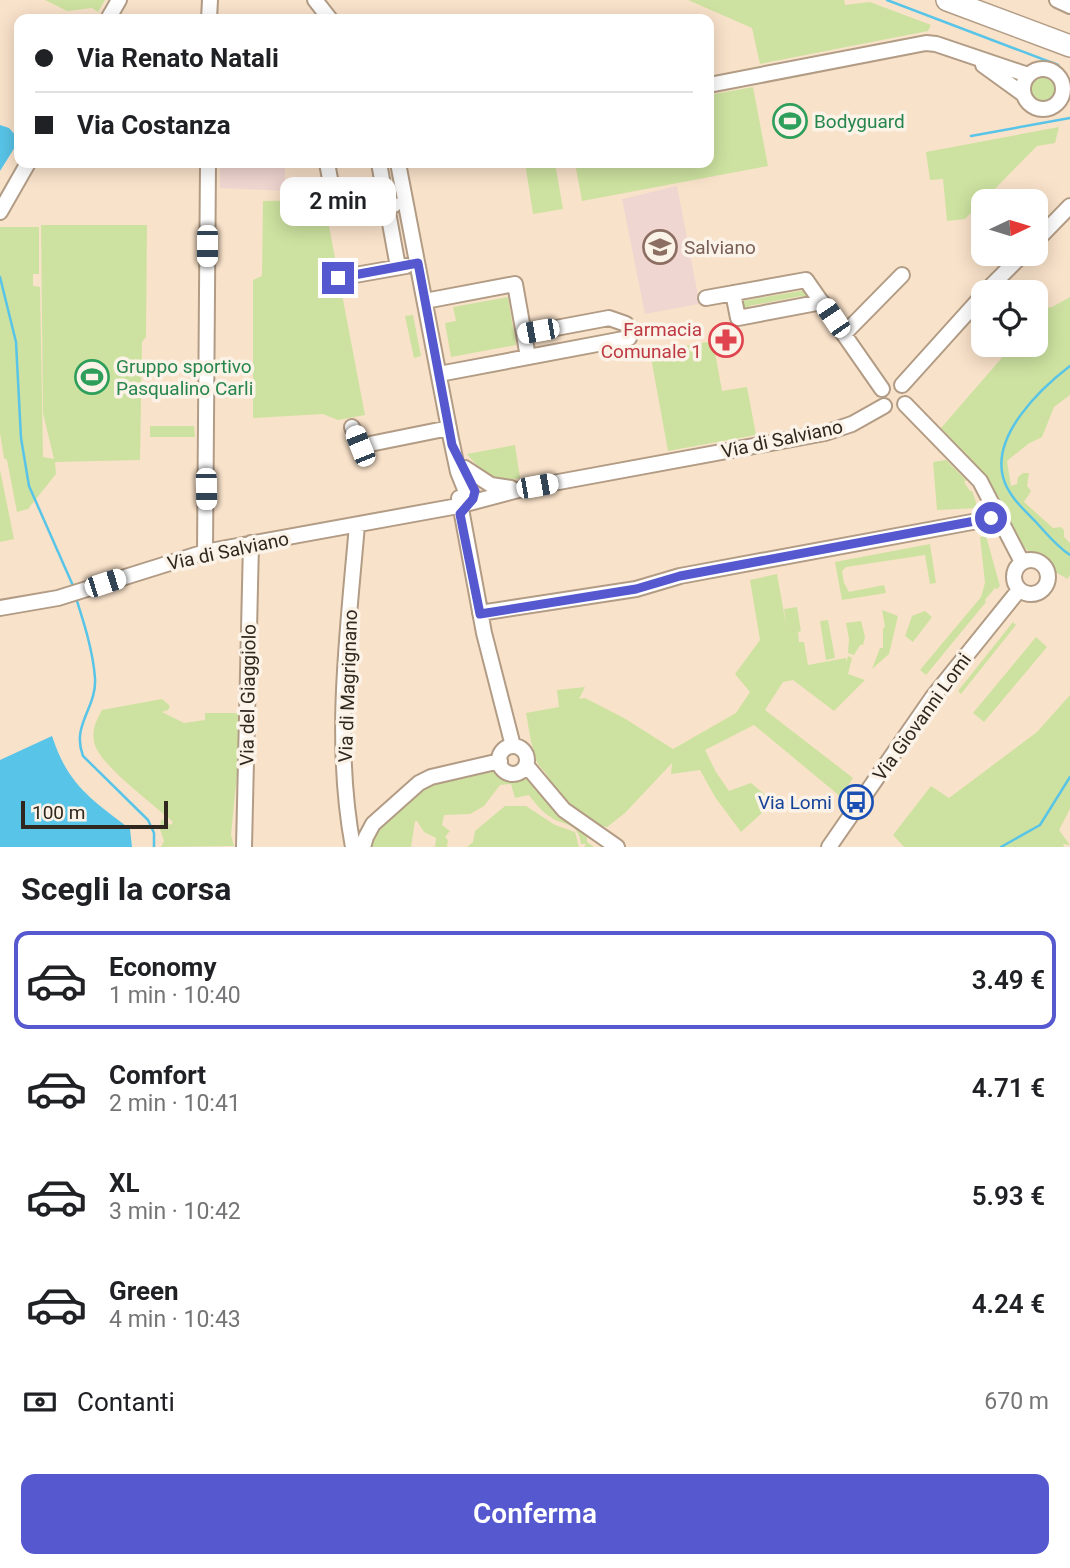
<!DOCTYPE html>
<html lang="it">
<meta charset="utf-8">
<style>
:root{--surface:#fff;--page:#f2f2f2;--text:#202124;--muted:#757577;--line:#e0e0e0;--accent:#5658cf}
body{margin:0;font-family:Roboto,sans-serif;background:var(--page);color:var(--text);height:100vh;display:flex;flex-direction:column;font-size:26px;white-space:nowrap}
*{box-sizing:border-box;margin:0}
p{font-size:23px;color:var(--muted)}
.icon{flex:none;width:38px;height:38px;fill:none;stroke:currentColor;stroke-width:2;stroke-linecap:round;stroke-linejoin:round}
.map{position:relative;height:847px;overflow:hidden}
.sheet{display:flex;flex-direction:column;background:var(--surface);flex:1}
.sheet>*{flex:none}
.hud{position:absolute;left:14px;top:14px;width:700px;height:154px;border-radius:14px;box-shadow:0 4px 18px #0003;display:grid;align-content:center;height:154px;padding:0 21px;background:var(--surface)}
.needle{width:46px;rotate:86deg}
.fabs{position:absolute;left:971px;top:189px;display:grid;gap:14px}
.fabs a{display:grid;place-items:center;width:77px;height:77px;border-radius:14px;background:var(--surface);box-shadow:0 4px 18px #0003;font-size:35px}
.scale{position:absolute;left:21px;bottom:18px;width:147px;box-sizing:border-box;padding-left:7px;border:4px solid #30271e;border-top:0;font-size:19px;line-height:24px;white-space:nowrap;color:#30271e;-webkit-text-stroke:5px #fbf2e8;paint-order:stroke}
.end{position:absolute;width:32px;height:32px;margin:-16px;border:9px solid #5658cf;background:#fff;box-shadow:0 0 0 4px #fff}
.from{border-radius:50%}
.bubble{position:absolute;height:49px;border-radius:14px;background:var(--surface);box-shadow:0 4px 18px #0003;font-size:23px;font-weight:600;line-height:49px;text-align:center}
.car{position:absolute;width:21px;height:42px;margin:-21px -10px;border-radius:9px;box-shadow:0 0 5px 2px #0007;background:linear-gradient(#fff 24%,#345 0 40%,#fff 0 76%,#345 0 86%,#fff 0)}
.hud b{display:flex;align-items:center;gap:24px;height:66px;font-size:26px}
.hud b+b{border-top:2px solid var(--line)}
.hud i{width:18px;height:18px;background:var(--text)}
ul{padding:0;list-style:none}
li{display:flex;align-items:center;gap:21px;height:98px;margin:0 14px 10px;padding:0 7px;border:4px solid transparent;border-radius:14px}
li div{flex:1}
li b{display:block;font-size:26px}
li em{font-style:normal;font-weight:600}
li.on{border-color:var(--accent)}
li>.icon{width:63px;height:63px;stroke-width:1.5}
h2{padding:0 21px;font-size:32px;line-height:84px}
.pay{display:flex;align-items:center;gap:18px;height:77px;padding:0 21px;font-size:26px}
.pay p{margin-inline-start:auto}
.primary-button{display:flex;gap:14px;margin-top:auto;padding:14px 21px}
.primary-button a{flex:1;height:80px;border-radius:14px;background:var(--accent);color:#fff;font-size:28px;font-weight:600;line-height:80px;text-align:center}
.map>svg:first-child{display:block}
.education{fill:#f0d6d1}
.green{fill:#cde2a0}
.water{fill:#58c4e7}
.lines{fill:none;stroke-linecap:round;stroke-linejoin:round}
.stream{stroke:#58c4e7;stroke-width:2.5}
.minor-casing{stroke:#b29c85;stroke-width:18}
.highway-casing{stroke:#b29c85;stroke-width:24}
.minor{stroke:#fff;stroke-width:14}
.highway{stroke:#fff;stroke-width:21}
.route{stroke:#5658cf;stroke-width:9}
.labels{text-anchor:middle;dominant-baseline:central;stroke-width:7;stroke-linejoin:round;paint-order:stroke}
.leisure-label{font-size:19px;fill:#27864d;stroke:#fbf2e8;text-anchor:start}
.education-label{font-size:19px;fill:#785e54;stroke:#fbf2e8;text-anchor:start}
.health-label{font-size:19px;fill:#be3a42;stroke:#fbf2e8;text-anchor:end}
.street-label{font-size:19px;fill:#30271e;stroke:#fbf2e8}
.transit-label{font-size:19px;fill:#164399;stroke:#fbf2e8;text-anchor:end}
</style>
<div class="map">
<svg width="1070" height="847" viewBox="0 0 1070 847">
<rect width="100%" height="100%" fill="#f9e2ca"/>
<!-- education -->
<path class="education" d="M220 163H285V191L220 188Z
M677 186 698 295H703L704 303 645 314 622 199Z"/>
<!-- green -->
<path class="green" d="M45 0H105L98 12 92 8 67 11Z
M688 0H844L845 5 870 2 931 25 928 31 760 64 752 28Z
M1028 89a15 15 0 1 1 30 0a15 15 0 1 1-30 0Z
M753 87 768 166 582 201 575 163H709V95Z
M1059 127 1055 143 1037 146 965 219 947 221 943 179 930 180 926 152Z
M525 163H555L563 209 533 214Z
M324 200 365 415 338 420 323 414 253 418V280L262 276 263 201Z
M41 225H147L146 337 142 342 140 460 55 462 56 474 28 509 17 512 7 460 4 458 0 433V227H39V274H33V286L40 287 43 457 54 459 43 413Z
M806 290 807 300 802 301 801 296 749 306V311L744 312 742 301Z
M508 297 516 345 451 357 445 323 456 321 453 307Z
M1070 297V395L1054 407 1042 437 1028 444 1007 461 1011 486 1017 484 1018 477 1023 473H1029L1027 486 1031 491 1024 502 1053 528 1061 527 1064 530V537L1070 543V574L1068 579 1053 571C1046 550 1032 560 1022 544 1011 528 1005 507 994 490 980 466 959 448 941 428L1013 345H1036V318L1044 308 1052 307Z
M413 315 421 356 414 358 405 316Z
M713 341 722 391 747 387 756 435 668 451 650 352Z
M150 426H194L195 437H150Z
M515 445 520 478C493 484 484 474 467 454Z
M946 460 966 480 964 482 970 491H972L978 508 937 510 933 462Z
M0 470 14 539 0 542Z
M986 536 1000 586 997 589 995 588 985 600 986 602 926 675 920 670 981 597 985 583 980 537Z
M930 544 936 583 930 584 925 555 846 567 842 571 844 583 849 592 884 585 886 593 842 600 835 562Z
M777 574 787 630 784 609 797 607 801 631 798 632 799 642H804L808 665 846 658V662L848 656 852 658 848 674 865 680 834 711 793 680 783 682 765 710 853 778 841 797 754 725 705 750 716 772 729 791 751 783 774 802 741 832 715 797 700 770 671 774 672 763 625 813 607 827C581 823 558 797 547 775 544 770 539 767 537 762 531 747 529 729 526 713L559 707 557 690 585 687 579 699 585 698 624 718 673 749 736 713 750 692 735 674 760 640 750 580Z
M882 610 898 616 889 654 872 669 880 648H883V628L885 627Z
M925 611 932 617 913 642 905 636 912 616Z
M828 620 835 658 826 660 820 621Z
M861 621 865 637 863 645H860L854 655 848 653 849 639 846 623Z
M1013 622 1016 625 961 694 958 691Z
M1036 637 1047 647 984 722 973 713Z
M1070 695V809L1059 830 1070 845 1063 844 1064 847H904L893 835 931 786 949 798 1037 732Z
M162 699 170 706 168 710 162 712 184 723 205 720V713H243L231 835 234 846 161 847 164 841 160 829 161 819 171 825 173 822C155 805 96 763 94 741 92 729 96 721 102 710Z
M497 768 509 777 534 779 587 833V842L594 847H584L586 844H581C578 820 563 827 549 816 540 810 535 803 529 795L515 798 511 784 500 785 484 806 470 814 444 815 442 825 450 831 445 837 448 840 447 847H435L436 838 424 832 417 821H415L411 847H368L372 833 424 786Z
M505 806H526L555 825 575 832 579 847H467L473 842 475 831Z"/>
<!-- water -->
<path class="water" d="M0 125 9 128 17 137 15 147 0 171Z
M52 736C68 785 90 798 130 829L132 847H0V760Z"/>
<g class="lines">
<!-- stream -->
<path class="stream" d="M887 0 1058 65
M971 136 1070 118
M0 277 16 342 21 438 29 486 74 588
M1070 366C1040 389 992 435 1003 477 1007 494 1023 509 1035 521 1046 533 1056 546 1070 555
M76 598C84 623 93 651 95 678 97 708 71 725 83 756L148 820 154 833V847
M1001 847 1040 825 1070 777"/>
<!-- minor casing -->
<g class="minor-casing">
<path id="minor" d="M315 0 330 19
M1057 0 1070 6
M108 19 119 0
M209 19 210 0
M983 65 1023 94
M1023 89a20 20 0 1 1 40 0a20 20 0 1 1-40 0Z
M709 85 926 43 936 44 1028 75
M327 163 331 184
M379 163 398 267
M398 163 451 439 458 472 470 502
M334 196 338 217 394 205
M0 212 28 163
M1036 241 1070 206
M338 278 406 266
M985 292 1023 254
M733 293 738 318 822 302
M706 298 806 280 882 389
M425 301 515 284 528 357
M524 334 609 318 626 324
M844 334 902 275
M439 374 629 338
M902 385 984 294
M905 404 980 481 1022 562
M352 427 360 446 449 428
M465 468 491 485 511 488
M459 498 484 633 513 746
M205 552 208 163
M1014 577a17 17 0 1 1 34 0a17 17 0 1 1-34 0Z
M0 608 58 598 205 552 458 506 526 488 825 433 852 424 884 406
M480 613 636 589 680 576 999 517
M499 760a14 14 0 1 1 28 0a14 14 0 1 1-28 0Z
M526 765 564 810 617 847
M244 847 251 543
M353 847C333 741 348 631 357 525
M363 847 366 837 373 824 419 783 431 777 500 761
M829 847 932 698 1019 590"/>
</g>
<!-- highway casing -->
<g class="highway-casing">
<path id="highway" d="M947 0 1070 46"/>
</g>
<!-- minor -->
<use href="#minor" class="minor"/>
<!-- highway -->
<use href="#highway" class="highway"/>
</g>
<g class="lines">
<!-- route -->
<path class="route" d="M338 278 418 263 452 445 475 491 473 499 460 514 480 614 636 589 680 576 991 518"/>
</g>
<!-- icons -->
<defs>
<g id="stadium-ring" transform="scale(1.75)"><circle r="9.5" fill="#fbf2e8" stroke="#2e9e5b" stroke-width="1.5"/><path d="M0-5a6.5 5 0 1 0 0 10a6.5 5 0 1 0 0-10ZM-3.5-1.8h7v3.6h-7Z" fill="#2e9e5b"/></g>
<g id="school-ring" transform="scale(1.75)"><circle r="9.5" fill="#fbf2e8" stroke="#8d6e63" stroke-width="1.5"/><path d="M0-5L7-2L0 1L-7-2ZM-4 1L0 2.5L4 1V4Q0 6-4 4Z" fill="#8d6e63"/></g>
<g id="pharmacy-ring" transform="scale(1.75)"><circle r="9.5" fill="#fbf2e8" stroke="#e0444e" stroke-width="1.5"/><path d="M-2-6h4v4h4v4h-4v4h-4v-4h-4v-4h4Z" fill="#e0444e"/></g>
<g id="bus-ring" transform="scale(1.75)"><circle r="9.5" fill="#fbf2e8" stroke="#1a4fb4" stroke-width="1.5"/><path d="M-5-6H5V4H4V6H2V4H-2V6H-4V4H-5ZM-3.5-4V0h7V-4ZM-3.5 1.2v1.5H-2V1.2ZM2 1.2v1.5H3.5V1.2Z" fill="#1a4fb4"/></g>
</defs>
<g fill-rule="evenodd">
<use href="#stadium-ring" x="790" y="121"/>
<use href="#school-ring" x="660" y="247"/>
<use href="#pharmacy-ring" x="726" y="340"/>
<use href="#stadium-ring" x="92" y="377"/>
<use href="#bus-ring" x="856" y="802"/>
</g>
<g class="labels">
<!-- leisure labels -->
<g class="leisure-label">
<text x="814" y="121">Bodyguard</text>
<text x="116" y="366">Gruppo sportivo<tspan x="116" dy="22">Pasqualino Carli</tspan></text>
</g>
<!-- education labels -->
<g class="education-label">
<text x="684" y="247">Salviano</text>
</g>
<!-- health labels -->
<g class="health-label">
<text x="702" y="329">Farmacia<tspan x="702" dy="22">Comunale 1</tspan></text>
</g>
<!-- street labels -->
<g class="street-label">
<text transform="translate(782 439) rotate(-12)">Via di Salviano</text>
<text transform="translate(228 551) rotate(-12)">Via di Salviano</text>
<text transform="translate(348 686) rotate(-88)">Via di Magrignano</text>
<text transform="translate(248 695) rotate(-89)">Via del Giaggiolo</text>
<text transform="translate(922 717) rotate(-54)">Via Giovanni Lomi</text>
</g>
<!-- transit labels -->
<g class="transit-label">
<text x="832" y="802">Via Lomi</text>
</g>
</g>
</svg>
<div class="fabs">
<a><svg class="needle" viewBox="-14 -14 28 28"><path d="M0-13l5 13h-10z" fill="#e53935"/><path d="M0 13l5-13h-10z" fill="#757577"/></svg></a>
<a><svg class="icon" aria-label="locate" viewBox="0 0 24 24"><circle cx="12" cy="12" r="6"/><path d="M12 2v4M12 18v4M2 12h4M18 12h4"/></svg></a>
</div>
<div class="scale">100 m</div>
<i class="end from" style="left:991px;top:518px"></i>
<i class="end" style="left:338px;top:278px"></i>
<div class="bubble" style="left:280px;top:177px;width:116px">2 min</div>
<i class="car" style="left:207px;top:246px;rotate:180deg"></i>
<i class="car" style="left:833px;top:318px;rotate:326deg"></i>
<i class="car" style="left:538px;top:331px;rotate:260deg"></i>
<i class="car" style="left:360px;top:446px;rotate:338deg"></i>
<i class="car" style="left:537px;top:486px;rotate:80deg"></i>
<i class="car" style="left:206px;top:489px;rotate:179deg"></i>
<i class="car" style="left:105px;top:583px;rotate:72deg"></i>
<div class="hud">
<b><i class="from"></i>Via Renato Natali</b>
<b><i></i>Via Costanza</b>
</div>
</div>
<section class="sheet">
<h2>Scegli la corsa</h2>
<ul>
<li class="on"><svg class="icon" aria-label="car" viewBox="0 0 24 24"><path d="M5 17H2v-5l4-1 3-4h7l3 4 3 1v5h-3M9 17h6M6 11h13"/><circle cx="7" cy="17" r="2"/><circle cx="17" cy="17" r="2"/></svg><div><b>Economy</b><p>1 min · 10:40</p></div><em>3.49 €</em></li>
<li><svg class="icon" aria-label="car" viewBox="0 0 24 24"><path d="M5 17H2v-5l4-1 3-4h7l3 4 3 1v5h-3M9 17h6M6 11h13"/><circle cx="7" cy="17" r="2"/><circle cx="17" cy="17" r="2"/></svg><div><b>Comfort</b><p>2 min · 10:41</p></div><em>4.71 €</em></li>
<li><svg class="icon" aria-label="car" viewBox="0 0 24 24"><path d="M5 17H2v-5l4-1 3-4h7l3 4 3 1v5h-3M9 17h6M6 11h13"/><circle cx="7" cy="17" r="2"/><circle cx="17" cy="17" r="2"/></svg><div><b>XL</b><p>3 min · 10:42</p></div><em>5.93 €</em></li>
<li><svg class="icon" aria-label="car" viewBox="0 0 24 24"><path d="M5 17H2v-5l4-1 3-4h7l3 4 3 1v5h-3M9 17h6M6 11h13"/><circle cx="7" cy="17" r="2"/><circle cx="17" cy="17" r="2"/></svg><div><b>Green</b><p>4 min · 10:43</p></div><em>4.24 €</em></li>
</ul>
<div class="pay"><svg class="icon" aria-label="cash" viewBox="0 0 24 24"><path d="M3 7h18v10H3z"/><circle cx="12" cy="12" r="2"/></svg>Contanti<p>670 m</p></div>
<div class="primary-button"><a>Conferma</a></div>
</section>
